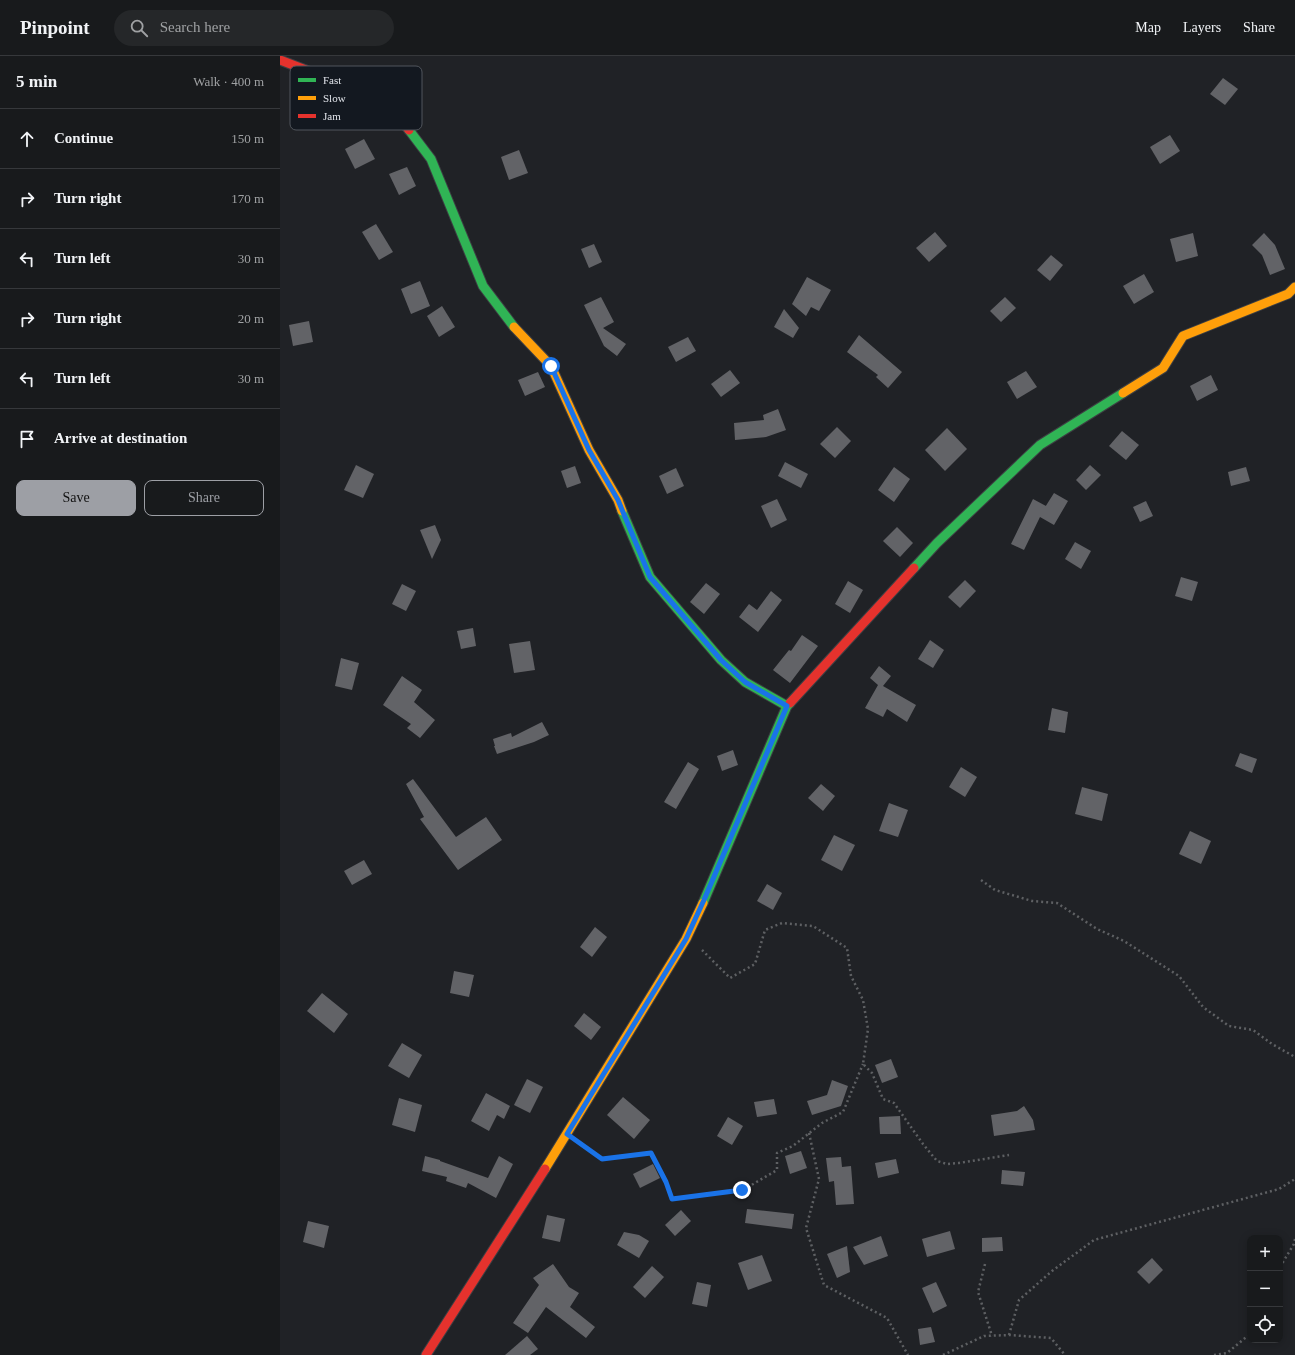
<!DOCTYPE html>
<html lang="en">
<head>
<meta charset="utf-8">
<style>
	body { margin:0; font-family:Georgia,serif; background:#252729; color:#f1f3f6 }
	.controls { position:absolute; right:12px; bottom:12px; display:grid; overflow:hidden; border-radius:8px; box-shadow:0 2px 10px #0003 }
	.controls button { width:36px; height:36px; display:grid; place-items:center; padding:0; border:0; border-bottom:1px solid #36383b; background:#181a1c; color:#f1f3f6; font:20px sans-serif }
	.stop { position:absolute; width:12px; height:12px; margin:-9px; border:3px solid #1a73e8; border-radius:50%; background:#fff }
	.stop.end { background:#1a73e8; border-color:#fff; box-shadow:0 1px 4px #0008 }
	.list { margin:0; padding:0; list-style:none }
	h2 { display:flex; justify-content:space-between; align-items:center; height:52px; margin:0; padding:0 16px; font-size:17px }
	h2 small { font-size:13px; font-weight:400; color:#9fa1a3 }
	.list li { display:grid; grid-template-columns:26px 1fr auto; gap:12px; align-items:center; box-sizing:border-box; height:60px; padding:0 16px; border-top:1px solid #36383b }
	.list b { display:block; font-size:15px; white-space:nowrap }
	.list em { font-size:13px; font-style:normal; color:#9fa1a3 }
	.actions { display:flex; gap:8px; padding:12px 16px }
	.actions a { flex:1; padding:9px 0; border:1px solid #9d9fa5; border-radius:8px; text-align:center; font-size:14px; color:#9d9fa5 }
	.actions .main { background:#9d9fa5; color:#111 }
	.icon { flex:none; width:22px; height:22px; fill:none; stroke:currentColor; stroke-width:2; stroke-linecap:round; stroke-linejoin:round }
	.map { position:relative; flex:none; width:1015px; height:1299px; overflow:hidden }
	header { display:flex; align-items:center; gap:24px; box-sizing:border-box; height:56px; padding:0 20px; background:#181a1c; border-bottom:1px solid #36383b }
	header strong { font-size:19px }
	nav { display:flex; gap:22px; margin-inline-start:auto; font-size:14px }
	.search { width:280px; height:36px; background:#252729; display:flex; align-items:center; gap:10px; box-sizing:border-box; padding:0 14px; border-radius:22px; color:#9fa1a3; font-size:15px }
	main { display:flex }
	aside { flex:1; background:#181a1c }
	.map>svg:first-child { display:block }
	.building { fill:#626367 }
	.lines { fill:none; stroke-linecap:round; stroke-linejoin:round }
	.fast-casing { stroke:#3d3f43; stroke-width:11 }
	.slow-casing { stroke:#3d3f43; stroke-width:11 }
	.jam-casing { stroke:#3d3f43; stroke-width:11 }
	.path { stroke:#5e6063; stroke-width:2.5; stroke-dasharray:2 3; stroke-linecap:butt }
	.fast { stroke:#30b455; stroke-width:9 }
	.slow { stroke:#ff9f0a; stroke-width:9 }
	.jam { stroke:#e5322d; stroke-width:9 }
	.route { stroke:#1a73e8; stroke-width:5 }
	.key { fill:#131820; stroke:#50555c; stroke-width:1 }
	.key-label { font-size:11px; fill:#e0e3e9 }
</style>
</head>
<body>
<header>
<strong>Pinpoint</strong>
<div class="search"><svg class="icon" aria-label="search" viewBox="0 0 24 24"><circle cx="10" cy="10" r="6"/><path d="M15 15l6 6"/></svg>Search here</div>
<nav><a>Map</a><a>Layers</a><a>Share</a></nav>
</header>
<main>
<aside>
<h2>5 min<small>Walk · 400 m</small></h2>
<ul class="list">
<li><svg class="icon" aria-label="ahead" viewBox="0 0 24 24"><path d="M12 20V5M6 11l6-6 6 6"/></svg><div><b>Continue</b></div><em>150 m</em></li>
<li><svg class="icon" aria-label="right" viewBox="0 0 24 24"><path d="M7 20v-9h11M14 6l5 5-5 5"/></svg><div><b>Turn right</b></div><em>170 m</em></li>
<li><svg class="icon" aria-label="left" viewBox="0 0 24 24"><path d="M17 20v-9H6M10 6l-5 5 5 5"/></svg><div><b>Turn left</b></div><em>30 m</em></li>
<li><svg class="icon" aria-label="right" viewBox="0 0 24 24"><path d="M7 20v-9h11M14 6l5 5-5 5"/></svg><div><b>Turn right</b></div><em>20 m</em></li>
<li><svg class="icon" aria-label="left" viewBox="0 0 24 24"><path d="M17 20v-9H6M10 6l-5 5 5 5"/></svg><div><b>Turn left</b></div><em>30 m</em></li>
<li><svg class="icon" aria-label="arrive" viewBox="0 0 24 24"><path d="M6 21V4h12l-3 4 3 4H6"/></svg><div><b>Arrive at destination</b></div></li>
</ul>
<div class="actions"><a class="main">Save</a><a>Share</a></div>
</aside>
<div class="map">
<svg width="1015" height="1299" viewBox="0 0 1015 1299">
	<rect width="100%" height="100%" fill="#202226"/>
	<g class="building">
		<path d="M943,22l15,11 -13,16 -15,-11z"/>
		<path d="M890,79l10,16 -20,13 -10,-17z"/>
		<path d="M84,83l11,20 -20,10 -10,-20z"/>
		<path d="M239,94l9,23 -19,7 -8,-23z"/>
		<path d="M127,111l9,19 -17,9 -10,-21z"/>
		<path d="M96,168l17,28 -14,8 -17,-28z"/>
		<path d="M655,176l12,14 -18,16 -13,-14z"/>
		<path d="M913,177l5,23 -22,6 -6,-23z"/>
		<path d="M984,177l11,12 10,24 -15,6 -8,-20 -10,-10z"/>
		<path d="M314,188l8,18 -13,6 -8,-19z"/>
		<path d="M771,199l12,10 -13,16 -13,-11z"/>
		<path d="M864,218l10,18 -20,12 -11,-18z"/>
		<path d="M527,221l24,13 -12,21 -8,-4 -5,9 -14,-12z"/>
		<path d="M140,225l10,25 -19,8 -10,-25z"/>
		<path d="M321,241l13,25 -11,6 23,16 -9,12 -13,-10 -20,-41z"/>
		<path d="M725,241l11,11 -15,14 -11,-11z"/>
		<path d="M162,250l13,21 -16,10 -12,-21z"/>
		<path d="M504,253l15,19 -6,10 -19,-11z"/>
		<path d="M29,265l4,21 -20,4 -4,-21z"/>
		<path d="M579,279l43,37 -14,16 -12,-11 2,-2 -31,-23z"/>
		<path d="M408,281l8,14 -20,11 -8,-15z"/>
		<path d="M450,314l10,13 -19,14 -10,-13z"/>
		<path d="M746,315l11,16 -20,12 -10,-17z"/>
		<path d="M258,316l7,15 -20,9 -7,-16z"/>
		<path d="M931,319l7,15 -21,11 -7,-15z"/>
		<path d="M498,353l8,21 -20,7 -31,3 -1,-17 30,-3 -1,-5z"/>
		<path d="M557,371l14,14 -16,17 -15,-14z"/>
		<path d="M667,372l20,21 -22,22 -20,-21z"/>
		<path d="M842,375l17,14 -13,15 -17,-14z"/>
		<path d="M505,406l23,12 -7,14 -23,-12z"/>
		<path d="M76,409l18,9 -11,24 -19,-8z"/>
		<path d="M810,409l11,10 -15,15 -10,-10z"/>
		<path d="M295,410l6,17 -14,5 -6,-17z"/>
		<path d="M614,411l16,12 -16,23 -16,-12z"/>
		<path d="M966,411l4,14 -19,5 -3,-14z"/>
		<path d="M396,412l8,18 -17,8 -8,-18z"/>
		<path d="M774,437l14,8 -14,24 -14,-8 -16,33 -13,-6 22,-45 13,7 -4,6z"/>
		<path d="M497,443l10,21 -16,8 -10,-22z"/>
		<path d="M866,445l7,15 -13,6 -7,-15z"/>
		<path d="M155,469l6,15 -9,19 -12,-29z"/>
		<path d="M617,471l16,16 -13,14 -17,-16z"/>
		<path d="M795,486l16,9 -10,18 -16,-10z"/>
		<path d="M901,521l17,5 -6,19 -17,-5z"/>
		<path d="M685,524l11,11 -16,17 -12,-11z"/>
		<path d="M568,525l15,9 -13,23 -15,-9z"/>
		<path d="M426,527l14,11 -16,20 -14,-12z"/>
		<path d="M122,528l14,7 -10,20 -14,-7z"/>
		<path d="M491,535l11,9 -24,32 -19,-15 10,-13 8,6z"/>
		<path d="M193,572l3,18 -15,3 -4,-18z"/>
		<path d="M522,579l16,11 -28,37 -17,-13 16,-20 2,1z"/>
		<path d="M650,584l14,10 -11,18 -15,-9z"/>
		<path d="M250,585l5,29 -21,3 -5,-29z"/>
		<path d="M61,602l18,5 -7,27 -17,-4z"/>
		<path d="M599,610l12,10 -8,10 33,19 -9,17 -20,-13 -4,8 -18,-9 13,-23 -8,-7z"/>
		<path d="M122,620l20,14 -8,12 21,18 -15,18 -13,-10 4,-4 -28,-19z"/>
		<path d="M772,652l16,4 -3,21 -17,-3z"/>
		<path d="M262,666l7,13 -15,7 -37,12 -3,-8h1l-2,-7 18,-6 1,4z"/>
		<path d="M453,694l5,15 -16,6 -5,-15z"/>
		<path d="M960,697l17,6 -5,14 -17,-7z"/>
		<path d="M408,706l11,7 -23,40 -12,-7z"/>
		<path d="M681,711l16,10 -12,20 -16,-10z"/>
		<path d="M133,723l43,58 30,-20 16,23 -44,30 -38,-51 4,-2 -18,-33z"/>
		<path d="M541,728l14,12 -12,15 -15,-13z"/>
		<path d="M802,731l26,7 -6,27 -27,-7z"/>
		<path d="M609,747l19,7 -10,27 -19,-6z"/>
		<path d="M910,775l21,10 -10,23 -22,-10z"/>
		<path d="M554,779l21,10 -13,26 -21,-11z"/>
		<path d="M84,804l8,14 -20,11 -8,-14z"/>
		<path d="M487,828l15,9 -9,17 -16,-9z"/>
		<path d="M315,871l12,10 -15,20 -12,-10z"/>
		<path d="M174,915l20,4 -5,22 -19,-4z"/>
		<path d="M42,937l26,21 -14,19 -27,-22z"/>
		<path d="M304,957l17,14 -10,13 -17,-14z"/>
		<path d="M122,987l20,12 -13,23 -21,-12z"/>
		<path d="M611,1003l7,18 -16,6 -7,-18z"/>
		<path d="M247,1023l16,8 -13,26 -16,-8z"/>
		<path d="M552,1024l16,6 -7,20 -29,9 -5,-14 20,-6z"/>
		<path d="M206,1037l24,13 -6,13 -7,-4 -8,16 -18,-10z"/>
		<path d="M343,1041l27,23 -16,19 -27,-24z"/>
		<path d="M119,1042l23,7 -7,27 -23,-7z"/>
		<path d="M494,1043l3,15 -20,3 -3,-15z"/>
		<path d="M744,1050l9,14 2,10 -41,6 -3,-21 26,-4z"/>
		<path d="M620,1060l1,18h-21l-1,-17z"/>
		<path d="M448,1061l15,9 -11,19 -15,-9z"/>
		<path d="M521,1095l6,17 -17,6 -5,-18z"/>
		<path d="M145,1100l15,4v1l48,17 11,-22 14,8 -17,34 -28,-15 -2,5 -20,-7 1,-4 -25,-6z"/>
		<path d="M561,1101l1,10 9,-1 3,38 -18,1 -2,-24 -5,1 -3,-24z"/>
		<path d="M616,1103l3,14 -21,5 -3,-15z"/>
		<path d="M373,1108l7,14 -20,10 -7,-14z"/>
		<path d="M722,1114l23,2 -2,14 -22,-2z"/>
		<path d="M467,1153l47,5 -2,15 -47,-6z"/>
		<path d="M401,1154l10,11 -16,15 -10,-11z"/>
		<path d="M267,1159l18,4 -5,23 -18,-4z"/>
		<path d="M28,1165l21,5 -5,22 -21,-6z"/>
		<path d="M670,1175l5,18 -28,8 -5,-18z"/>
		<path d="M344,1176l15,3 10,6 -10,17 -22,-13z"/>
		<path d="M601,1180l7,20 -24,9 -11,-18z"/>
		<path d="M722,1181l1,14 -21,1v-14z"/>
		<path d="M567,1190l3,26 -13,6 -10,-24z"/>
		<path d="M482,1199l10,26 -24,9 -10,-27z"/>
		<path d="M872,1202l11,12 -14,14 -12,-12z"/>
		<path d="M273,1208l16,23 10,6 -9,14 25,20 -9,11 -40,-31 -18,26 -15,-10 26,-38 -6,-7z"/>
		<path d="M372,1210l12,11 -19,21 -12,-11z"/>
		<path d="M417,1226l14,3 -4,22 -15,-3z"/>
		<path d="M656,1226l11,24 -14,7 -11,-25z"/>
		<path d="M651,1271l4,15 -15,3 -2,-16z"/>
		<path d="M247,1280l11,13 -8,6h-25z"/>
	</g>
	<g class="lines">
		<defs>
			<g id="fast">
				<path d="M129,74l22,29 52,127 31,41"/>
				<path d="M342,455l28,66 71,83 24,22 42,24"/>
				<path d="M634,512l23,-25 103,-98 83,-52"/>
				<path d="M423,847l84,-197 3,-3"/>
			</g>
			<g id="slow">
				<path d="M234,271l37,39 38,84 29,50 4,11"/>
				<path d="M843,337l40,-25 20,-32 105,-42 7,-7"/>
				<path d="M265,1113l141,-230 17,-36"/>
			</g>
			<g id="jam">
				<path d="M0,4l106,41 23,29"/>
				<path d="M510,647l124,-135"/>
				<path d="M146,1299l119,-186"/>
			</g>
		</defs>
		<use href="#fast" class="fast-casing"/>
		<use href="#slow" class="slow-casing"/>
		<use href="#jam" class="jam-casing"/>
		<g class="path">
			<path d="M701,824l14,10 37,11 25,2 40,26 27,12 55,35 24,31 26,19 24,4 19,14 23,13"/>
			<path d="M422,894l28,28 25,-14 10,-34 17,-7 31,3 34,22 4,28 12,24 5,29 -5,35 9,9 11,26 11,4 29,41 14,17 10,3 12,-1 50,-8"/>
			<path d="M529,1077l10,46 -13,49 18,57 63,33 21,37"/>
			<path d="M303,1090l19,13 49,-6 15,29 6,17 71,-9 34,-20v-17l16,-7 29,-23 21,-11 20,-48"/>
			<path d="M705,1208l-7,28 14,44"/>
			<path d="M1000,1211l14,-23 1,-5"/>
			<path d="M729,1279l10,-35 33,-29 42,-31 185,-51 16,-10"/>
			<path d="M663,1299l41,-19 25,-1 42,3 14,17"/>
			<path d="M934,1299l13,-2 23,-19"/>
		</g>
		<use href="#fast" class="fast"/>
		<use href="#slow" class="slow"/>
		<use href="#jam" class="jam"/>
	</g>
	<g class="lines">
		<path class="route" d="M271,310l38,84 29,50 32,77 71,83 24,22 42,24 -83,194 -18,39 -119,195 35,25 49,-6 15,29 6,17 70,-9"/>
	</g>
	<rect x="10" y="10" width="132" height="64" rx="6" class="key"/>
	<rect x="18" y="22" width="18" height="4" fill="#30b455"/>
	<rect x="18" y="40" width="18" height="4" fill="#ff9f0a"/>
	<rect x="18" y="58" width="18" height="4" fill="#e5322d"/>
	<g class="key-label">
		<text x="43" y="28">Fast</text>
		<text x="43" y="46">Slow</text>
		<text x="43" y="64">Jam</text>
	</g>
</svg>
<div class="controls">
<button>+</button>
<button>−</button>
<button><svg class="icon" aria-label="locate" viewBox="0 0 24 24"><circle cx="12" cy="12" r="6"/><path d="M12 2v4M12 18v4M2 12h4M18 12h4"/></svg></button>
</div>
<div class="stop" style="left:271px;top:310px"></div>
<div class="stop end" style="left:462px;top:1134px"></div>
</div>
</main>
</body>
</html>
